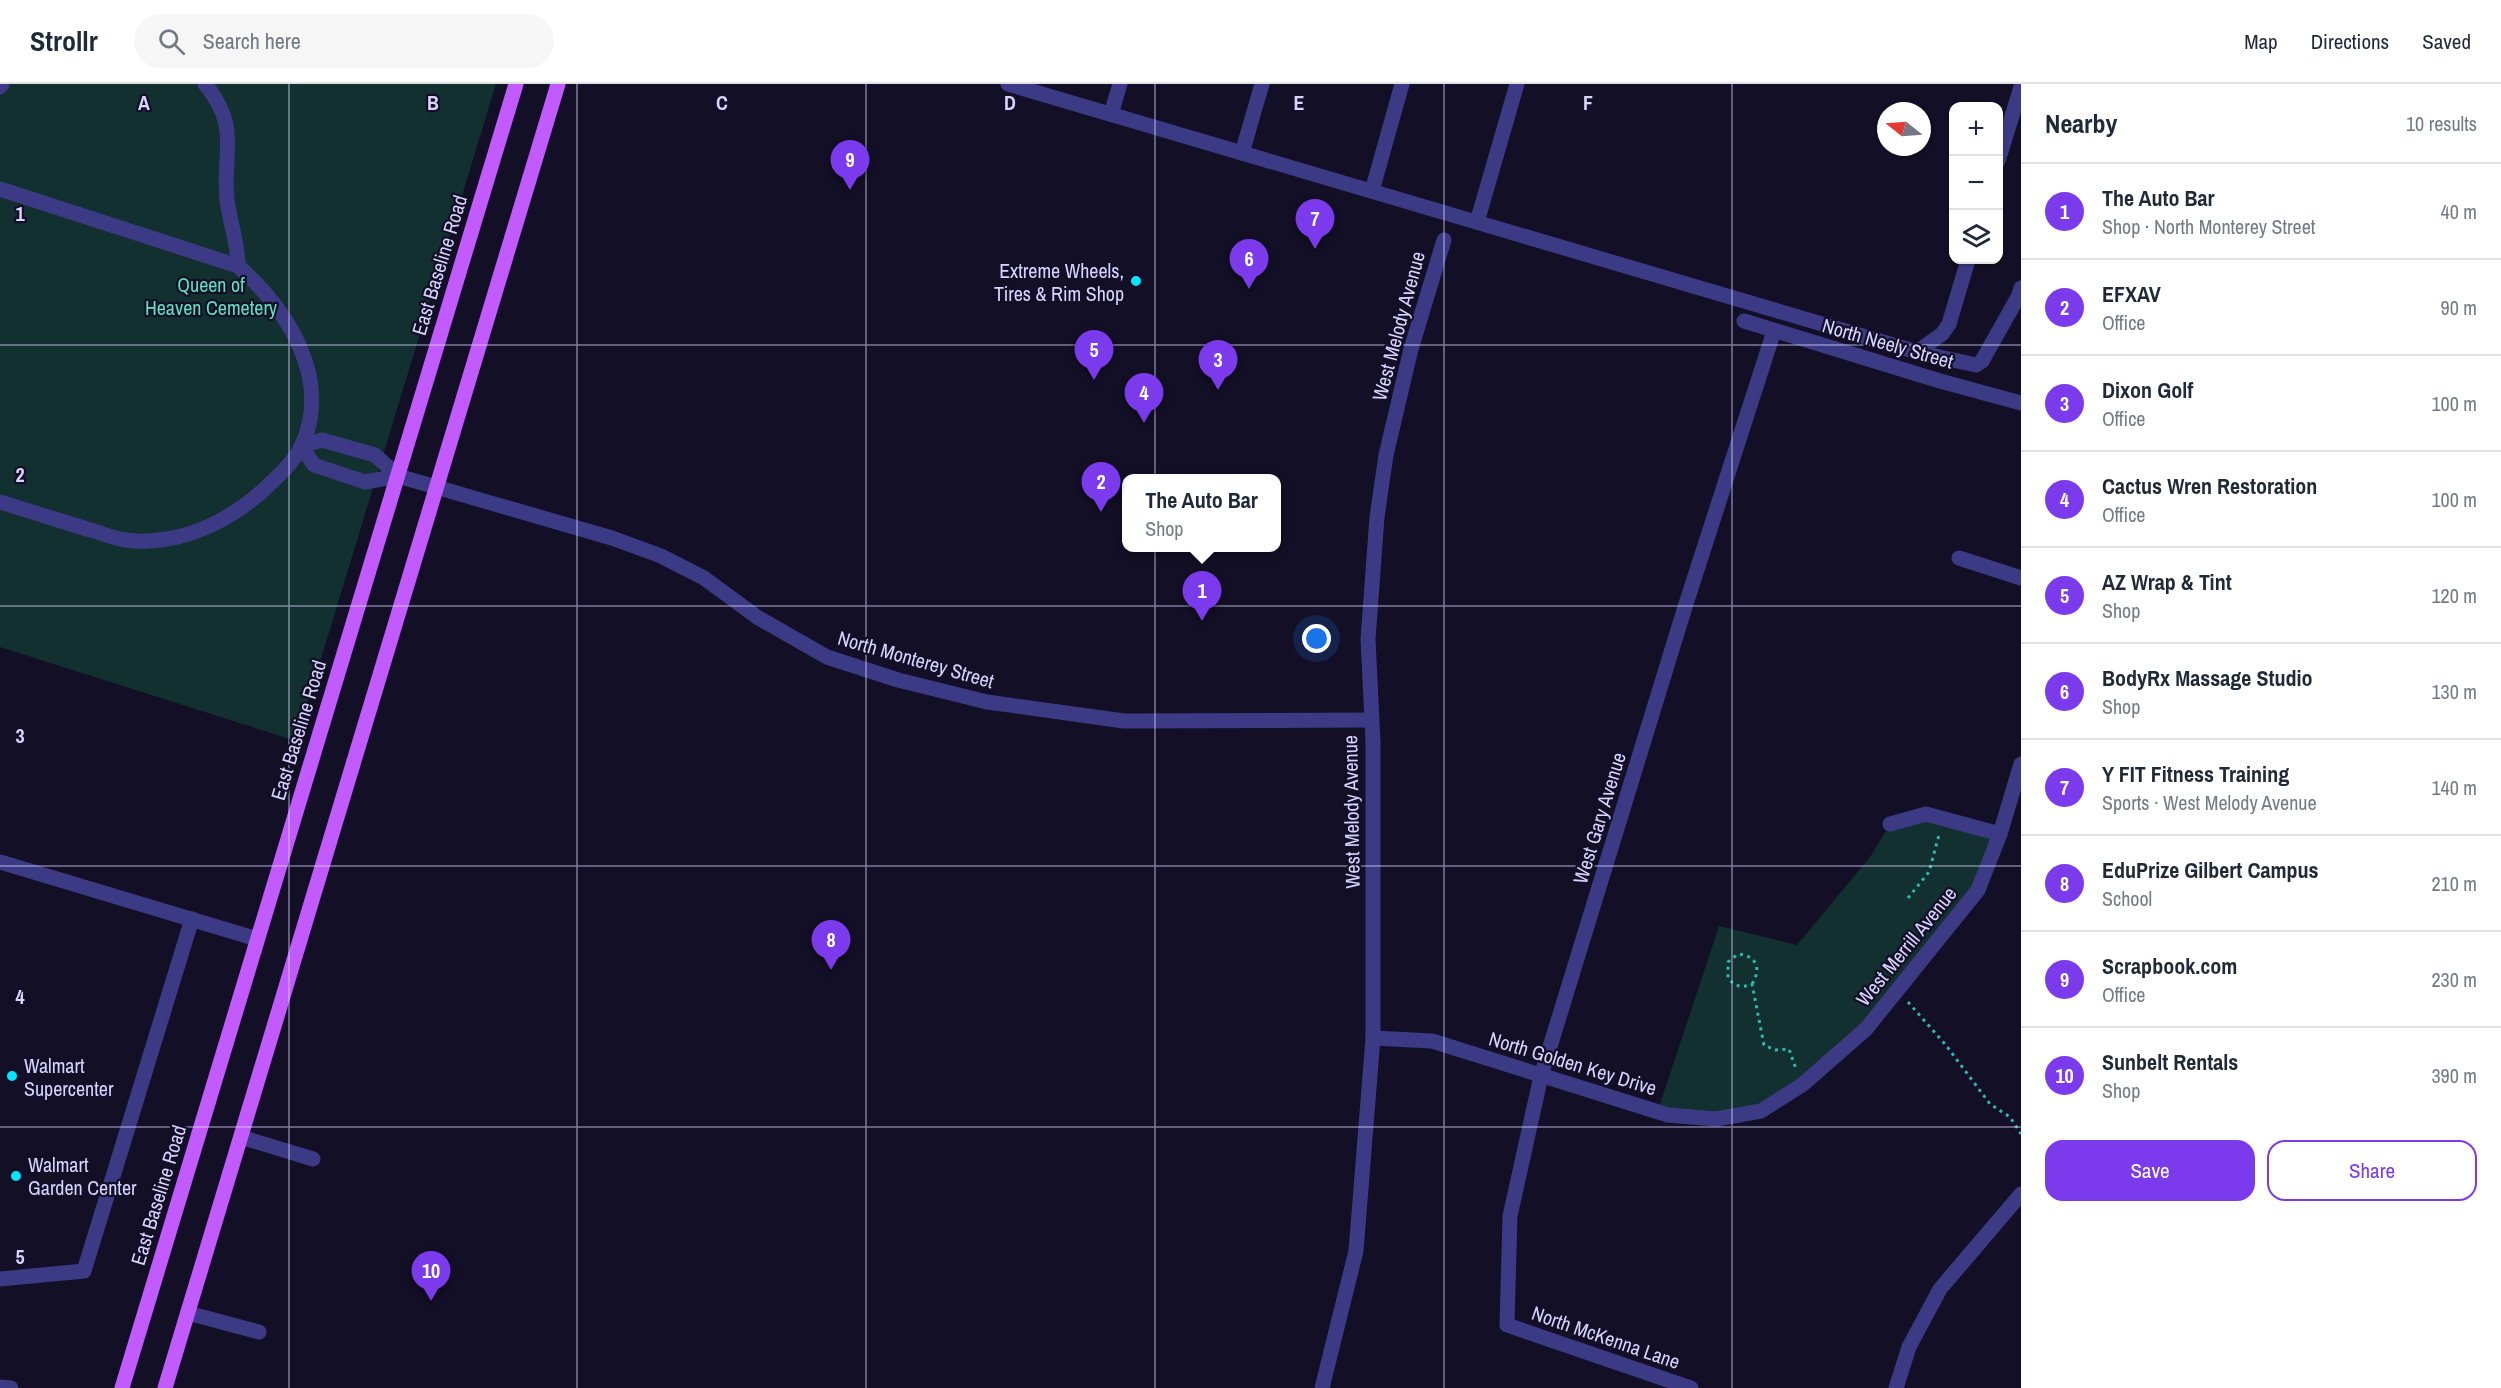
<!DOCTYPE html>
<html lang="en">
<head>
<meta charset="utf-8">
<style>
	body { margin:0; font-family:"Archivo Narrow",sans-serif; background:#f6f6f7; color:#1f2937 }
	.controls { position:absolute; right:18px; top:18px; display:grid; overflow:hidden; border-radius:12px; box-shadow:0 2px 4px #0004 }
	.controls button { width:54px; height:54px; display:grid; place-items:center; padding:0; border:0; border-bottom:2px solid #e0e1e3; background:#fff; color:#1f2937; font:30px sans-serif }
	.compass { position:absolute; left:1877px; top:18px; width:54px; height:54px; border-radius:50%; background:#fff; box-shadow:0 2px 4px #0004; rotate:287deg }
	.you { position:absolute; left:1317px; top:555px; width:21px; height:21px; margin:-15px; border:4px solid #fff; border-radius:50%; background:#1a73e8; box-shadow:0 0 0 9px #1a73e833 }
	.badge { display:grid; place-items:center; width:39px; height:39px; border-radius:50%; background:#7c3aed; color:#fff; font-size:20px; font-weight:700 }
	.pin { position:absolute; translate:-50% -50px; filter:drop-shadow(0 2px 3px #0008) }
	.pin::after { content:''; position:absolute; top:32px; width:21px; height:18px; background:inherit; clip-path:polygon(0 0,100% 0,50% 100%) }
	.popup { position:absolute; left:1122px; top:390px; width:159px; height:78px; box-sizing:border-box; display:grid; place-content:center; border-radius:12px; background:#fff; filter:drop-shadow(0 2px 4px #0005); font-size:20px; white-space:nowrap; color:#747a83 }
	.popup b { font-size:22px; color:#1f2937 }
	.popup::after { content:''; position:absolute; left:50%; top:100%; margin-left:-12px; border:12px solid transparent; border-top-color:#fff }
	.list { margin:0; padding:0; list-style:none }
	h2 { display:flex; justify-content:space-between; align-items:center; height:78px; margin:0; padding:0 24px; font-size:26px }
	h2 small { font-size:20px; font-weight:400; color:#747a83 }
	.list li { display:grid; grid-template-columns:39px 1fr auto; gap:18px; align-items:center; box-sizing:border-box; height:96px; padding:0 24px; border-top:2px solid #e0e1e3 }
	.list b { display:block; font-size:22px; white-space:nowrap }
	.list p { margin:0; font-size:20px; white-space:nowrap; color:#747a83 }
	.list em { font-size:20px; font-style:normal; color:#747a83 }
	.actions { display:flex; gap:12px; padding:18px 24px }
	.actions a { flex:1; padding:14px 0; border:2px solid #7c3aed; border-radius:18px; text-align:center; font-size:21px; color:#7c3aed }
	.actions .main { background:#7c3aed; color:#fff }
	.icon { flex:none; width:33px; height:33px; fill:none; stroke:currentColor; stroke-width:2; stroke-linecap:round; stroke-linejoin:round }
	.map { position:relative; flex:none; width:2021px; height:1304px; overflow:hidden }
	header { display:flex; align-items:center; gap:36px; box-sizing:border-box; height:84px; padding:0 30px; background:#fff; border-bottom:2px solid #e0e1e3 }
	header strong { font-size:28px }
	nav { display:flex; gap:33px; margin-inline-start:auto; font-size:21px }
	.search { width:420px; height:54px; background:#f6f6f7; display:flex; align-items:center; gap:15px; box-sizing:border-box; padding:0 21px; border-radius:33px; color:#747a83; font-size:22px }
	main { display:flex }
	aside { flex:1; background:#fff }
	.map>svg:first-child { display:block }
	.green { fill:#12302f }
	.lines { fill:none; stroke-linecap:round; stroke-linejoin:round }
	.path { stroke:#2fb8b0; stroke-width:3; stroke-dasharray:3 4.5; stroke-linecap:butt }
	.minor { stroke:#3d3a85; stroke-width:15 }
	.major { stroke:#c25bff; stroke-width:15 }
	.grid { fill:none; stroke:#d9d4ff; stroke-width:1.5; stroke-opacity:0.55 }
	.poi-dot { fill:#00e5ff; stroke:#130f26; stroke-width:2 }
	.labels { text-anchor:middle; dominant-baseline:central; stroke-width:4.5; stroke-linejoin:round; paint-order:stroke }
	.street-label { font-size:20px; fill:#d9d4ff; stroke:#130f26 }
	.poi-label { font-size:20px; fill:#d9d4ff; stroke:#130f26; text-anchor:start }
	.park-label { font-size:20px; fill:#5fe0c0; stroke:#130f26 }
	.grid-label { font-size:20px; text-anchor:middle; font-weight:bold; fill:#d9d4ff; stroke:#130f26; stroke-width:4.5; stroke-linejoin:round; paint-order:stroke }
</style>
</head>
<body>
<header>
<strong>Strollr</strong>
<div class="search"><svg class="icon" aria-label="search" viewBox="0 0 24 24"><circle cx="10" cy="10" r="6"/><path d="M15 15l6 6"/></svg>Search here</div>
<nav><a>Map</a><a>Directions</a><a>Saved</a></nav>
</header>
<main>
<div class="map">
<svg width="2021" height="1304" viewBox="0 0 2021 1304">
	<rect width="100%" height="100%" fill="#130f26"/>
	<g class="green">
		<path d="M0,0h496l-200,657 -296,-94z"/>
		<path d="M1926,730l74,20 -22,56 -112,139 -105,82 -104,2 62,-187 78,19 73,-88 20,-33z"/>
	</g>
	<g class="lines">
		<g class="path">
			<path d="M1908,814l21,-26 10,-37"/>
			<path d="M1752,900c10,-15 4,-29 -14,-30l-10,8v16c7,9 14,10 24,6l12,61 11,5 14,-1 7,20"/>
			<path d="M1908,918l37,42 45,60 20,13 11,17"/>
		</g>
		<g class="minor">
			<path d="M205,0c36,44 17,68 22,116 3,23 11,43 11,66"/>
			<path d="M1008,0l909,268 59,13 6,-4 36,-64 3,-9"/>
			<path d="M0,3l2,-3"/>
			<path d="M1111,30l9,-30"/>
			<path d="M1242,69l20,-69"/>
			<path d="M1998,77l23,-74"/>
			<path d="M0,105l238,77c49,43 94,112 64,179 -9,19 -27,34 -42,48 -25,22 -59,41 -93,46 -12,2 -28,3 -41,1 -12,-1 -26,-8 -39,-11 -29,-9 -58,-18 -87,-27"/>
			<path d="M1372,107l30,-107"/>
			<path d="M1477,138l40,-138"/>
			<path d="M1744,237l196,60 81,22"/>
			<path d="M1917,268l25,-18 7,-10 19,-64"/>
			<path d="M398,392l-33,6 -51,-17 -13,-19 21,-6 53,15 23,21 214,62 49,18 43,22 53,39 70,40 71,23 89,22 137,19 246,-1"/>
			<path d="M1959,474l62,20"/>
			<path d="M1890,740l36,-10 74,20"/>
			<path d="M0,778l257,77"/>
			<path d="M1373,954l59,3 236,74 48,4 45,-8 41,-26 64,-56 112,-139 22,-56 21,-70"/>
			<path d="M241,1053l72,22"/>
			<path d="M0,1195l84,-8 108,-352"/>
			<path d="M188,1229l71,19"/>
			<path d="M0,1303l11,1"/>
			<path d="M1322,1304l34,-137 17,-213v-296l-5,-103 9,-122 9,-62 25,-106 33,-109"/>
			<path d="M1691,1304l-184,-63 3,-109 31,-140 144,-469 89,-276"/>
			<path d="M1896,1304l13,-41 31,-58 81,-95"/>
		</g>
		<g class="major">
			<path d="M122,1304l394,-1304"/>
			<path d="M165,1304l393,-1304"/>
		</g>
	</g>
	<path class="grid" d="M289,0v1304M577,0v1304M866,0v1304M1155,0v1304M1444,0v1304M1732,0v1304M0,261h2021M0,522h2021M0,782h2021M0,1043h2021"/>
	<g class="poi-dot">
		<circle cx="1136" cy="197" r="6"/>
		<circle cx="12" cy="992" r="6"/>
		<circle cx="16" cy="1092" r="6"/>
	</g>
	<g class="labels">
		<g class="street-label">
			<text transform="translate(439 181) rotate(-73)">East Baseline Road</text>
			<text transform="translate(1398 242) rotate(-75)">West Melody Avenue</text>
			<text transform="translate(1888 259) rotate(16)">North Neely Street</text>
			<text transform="translate(916 575) rotate(16)">North Monterey Street</text>
			<text transform="translate(298 646) rotate(-73)">East Baseline Road</text>
			<text transform="translate(1351 728) rotate(-91)">West Melody Avenue</text>
			<text transform="translate(1599 734) rotate(-73)">West Gary Avenue</text>
			<text transform="translate(1906 862) rotate(-51)">West Merrill Avenue</text>
			<text transform="translate(1573 979) rotate(17)">North Golden Key Drive</text>
			<text transform="translate(158 1111) rotate(-73)">East Baseline Road</text>
			<text transform="translate(1606 1253) rotate(19)">North McKenna Lane</text>
		</g>
		<g class="poi-label">
			<text x="1124" y="186" text-anchor="end">Extreme Wheels,<tspan x="1124" dy="23">Tires &amp; Rim Shop</tspan></text>
			<text x="24" y="981">Walmart<tspan x="24" dy="23">Supercenter</tspan></text>
			<text x="28" y="1080">Walmart<tspan x="28" dy="23">Garden Center</tspan></text>
		</g>
		<g class="park-label">
			<text x="211" y="200">Queen of<tspan x="211" dy="23">Heaven Cemetery</tspan></text>
		</g>
	</g>
	<g class="grid-label">
		<text x="144" y="26">A</text>
		<text x="433" y="26">B</text>
		<text x="722" y="26">C</text>
		<text x="1010" y="26">D</text>
		<text x="1299" y="26">E</text>
		<text x="1588" y="26">F</text>
		<text x="20" y="137">1</text>
		<text x="20" y="398">2</text>
		<text x="20" y="659">3</text>
		<text x="20" y="920">4</text>
		<text x="20" y="1180">5</text>
	</g>
</svg>
<div class="controls">
<button>+</button>
<button>−</button>
<button><svg class="icon" aria-label="layers" viewBox="0 0 24 24"><path d="M12 4l9 5-9 5-9-5zM3 14l9 5 9-5"/></svg></button>
</div>
<svg class="compass" viewBox="-18 -18 36 36"><path d="M0-13l5 13h-10z" fill="#e53935"/><path d="M0 13l5-13h-10z" fill="#747a83"/></svg>
<div class="you"></div>
<div class="pin badge" style="left:1202px;top:537px">1</div>
<div class="popup"><b>The Auto Bar</b>Shop</div>
<div class="pin badge" style="left:1101px;top:428px">2</div>
<div class="pin badge" style="left:1218px;top:306px">3</div>
<div class="pin badge" style="left:1144px;top:339px">4</div>
<div class="pin badge" style="left:1094px;top:296px">5</div>
<div class="pin badge" style="left:1249px;top:205px">6</div>
<div class="pin badge" style="left:1315px;top:165px">7</div>
<div class="pin badge" style="left:831px;top:886px">8</div>
<div class="pin badge" style="left:850px;top:106px">9</div>
<div class="pin badge" style="left:431px;top:1217px">10</div>
</div>
<aside>
<h2>Nearby<small>10 results</small></h2>
<ul class="list">
<li><span class="badge">1</span><div><b>The Auto Bar</b><p>Shop · North Monterey Street</p></div><em>40 m</em></li>
<li><span class="badge">2</span><div><b>EFXAV</b><p>Office</p></div><em>90 m</em></li>
<li><span class="badge">3</span><div><b>Dixon Golf</b><p>Office</p></div><em>100 m</em></li>
<li><span class="badge">4</span><div><b>Cactus Wren Restoration</b><p>Office</p></div><em>100 m</em></li>
<li><span class="badge">5</span><div><b>AZ Wrap &amp; Tint</b><p>Shop</p></div><em>120 m</em></li>
<li><span class="badge">6</span><div><b>BodyRx Massage Studio</b><p>Shop</p></div><em>130 m</em></li>
<li><span class="badge">7</span><div><b>Y FIT Fitness Training</b><p>Sports · West Melody Avenue</p></div><em>140 m</em></li>
<li><span class="badge">8</span><div><b>EduPrize Gilbert Campus</b><p>School</p></div><em>210 m</em></li>
<li><span class="badge">9</span><div><b>Scrapbook.com</b><p>Office</p></div><em>230 m</em></li>
<li><span class="badge">10</span><div><b>Sunbelt Rentals</b><p>Shop</p></div><em>390 m</em></li>
</ul>
<div class="actions"><a class="main">Save</a><a>Share</a></div>
</aside>
</main>
</body>
</html>
